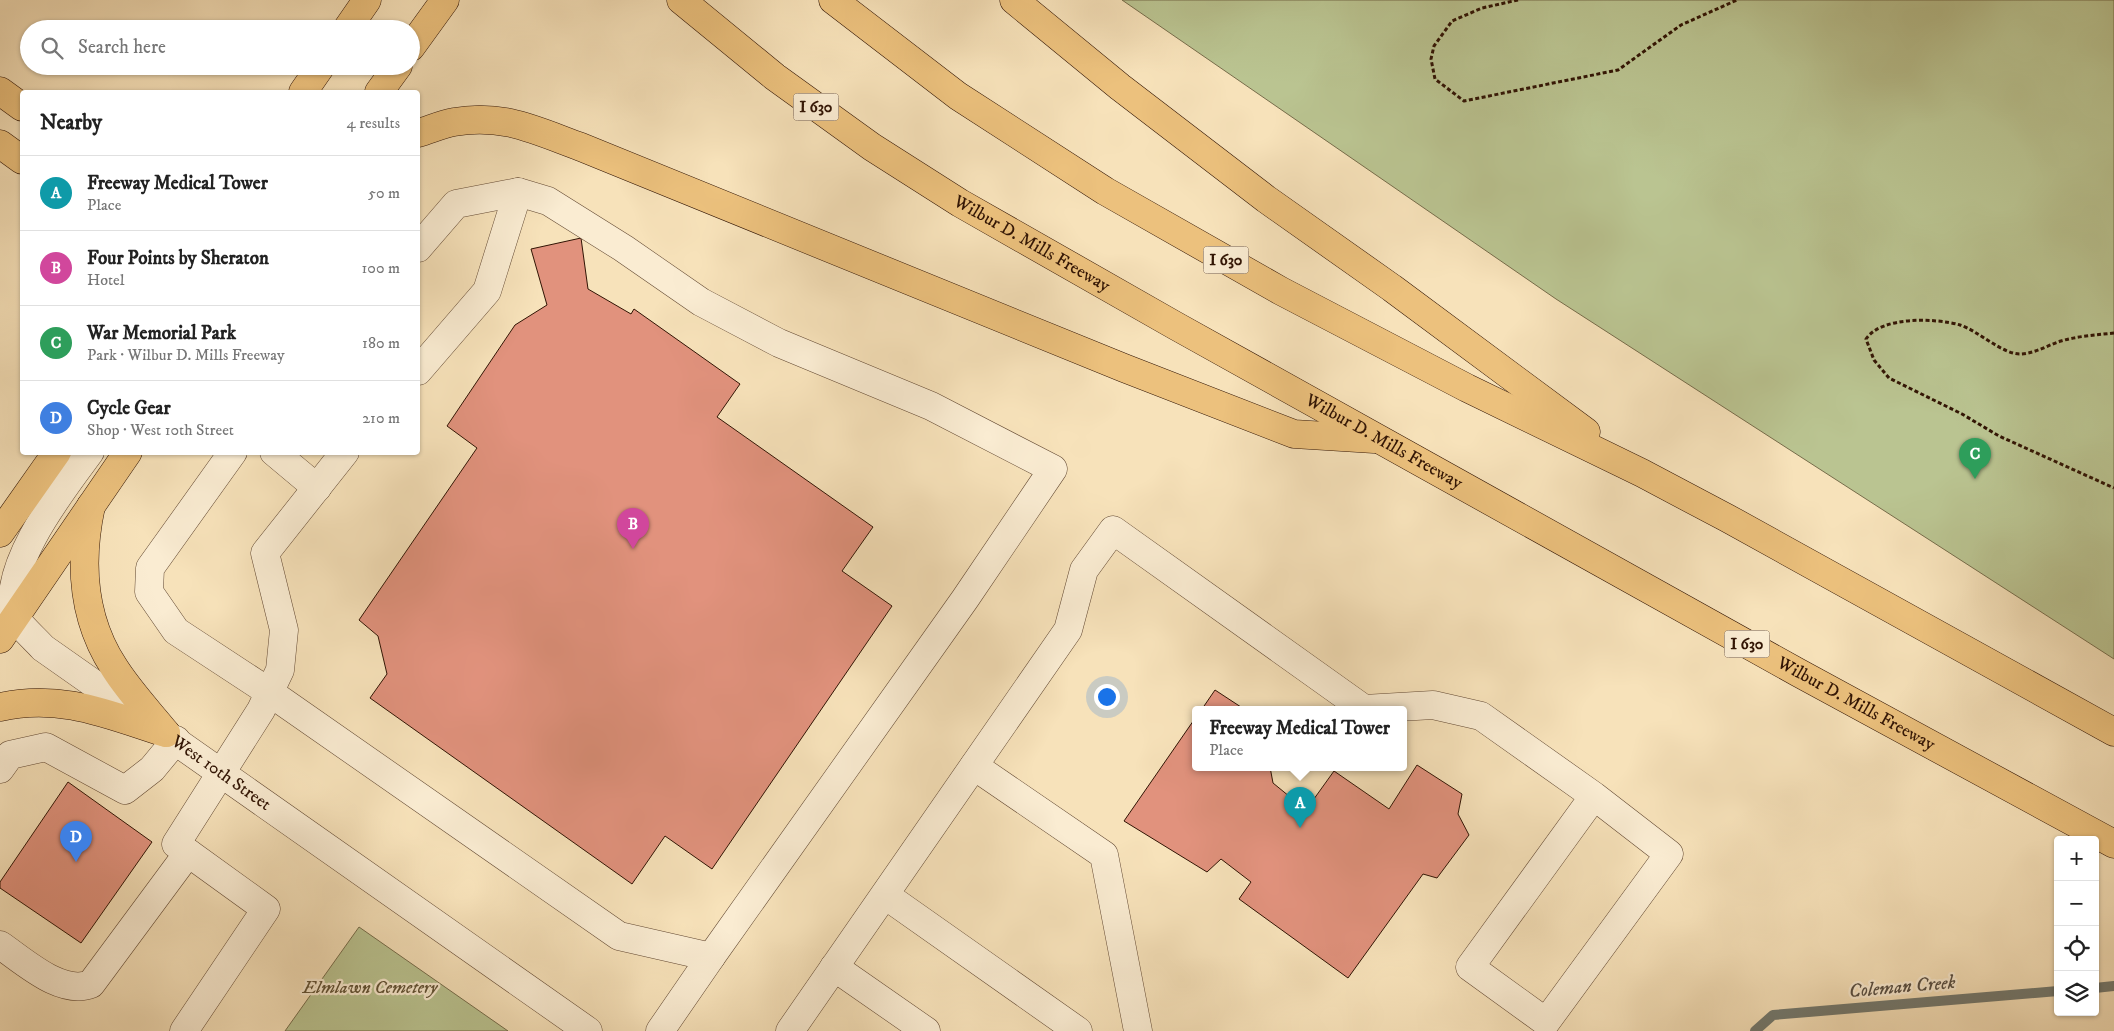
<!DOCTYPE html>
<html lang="en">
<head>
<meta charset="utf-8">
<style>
	body { margin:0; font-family:"IM FELL DW Pica",serif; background:#f6f6f6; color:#222 }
	.controls { position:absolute; right:15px; bottom:15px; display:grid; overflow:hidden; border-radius:5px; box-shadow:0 1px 4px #0004 }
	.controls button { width:45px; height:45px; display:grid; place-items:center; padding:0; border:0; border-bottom:1px solid #e0e0e0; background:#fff; color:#222; font:25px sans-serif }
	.you { position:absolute; left:1106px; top:696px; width:18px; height:18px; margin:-12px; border:4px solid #fff; border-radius:50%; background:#1a73e8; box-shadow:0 0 0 8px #1a73e833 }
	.badge { display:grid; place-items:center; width:32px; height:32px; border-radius:50%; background:#2563eb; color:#fff; font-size:16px; font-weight:700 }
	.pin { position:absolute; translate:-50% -41px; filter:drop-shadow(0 1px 2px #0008) }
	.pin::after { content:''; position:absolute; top:26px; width:18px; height:15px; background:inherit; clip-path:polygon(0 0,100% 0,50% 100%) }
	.popup { position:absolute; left:1192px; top:706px; width:215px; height:65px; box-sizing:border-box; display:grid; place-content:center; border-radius:5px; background:#fff; filter:drop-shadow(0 1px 4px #0005); font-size:16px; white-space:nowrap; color:#767676 }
	.popup b { font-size:19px; color:#222 }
	.popup::after { content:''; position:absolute; left:50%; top:100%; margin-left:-10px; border:10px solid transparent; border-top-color:#fff }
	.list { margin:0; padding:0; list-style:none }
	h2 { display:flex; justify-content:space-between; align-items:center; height:65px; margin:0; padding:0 20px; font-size:21px }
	h2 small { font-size:16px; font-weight:400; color:#767676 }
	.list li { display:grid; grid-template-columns:32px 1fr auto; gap:15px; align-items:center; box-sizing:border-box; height:75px; padding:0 20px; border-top:1px solid #e0e0e0 }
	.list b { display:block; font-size:19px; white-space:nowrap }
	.list p { margin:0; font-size:16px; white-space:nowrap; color:#767676 }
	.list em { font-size:16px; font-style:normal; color:#767676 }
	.icon { flex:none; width:28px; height:28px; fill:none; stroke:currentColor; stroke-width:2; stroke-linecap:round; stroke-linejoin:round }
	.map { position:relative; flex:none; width:2114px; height:1031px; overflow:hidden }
	.search { position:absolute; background:#fff; box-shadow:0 1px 4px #0004; left:20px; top:20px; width:400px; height:55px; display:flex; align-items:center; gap:12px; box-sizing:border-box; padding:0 18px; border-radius:28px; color:#767676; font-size:19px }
	.panel { position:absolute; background:#fff; box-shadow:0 1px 4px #0004; left:20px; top:90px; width:400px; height:365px; border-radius:5px }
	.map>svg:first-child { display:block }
	.green { fill:#bac491; stroke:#766c4a }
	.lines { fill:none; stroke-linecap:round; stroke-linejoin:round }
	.stream { stroke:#73796f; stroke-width:10 }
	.building { fill:#e1927d; stroke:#311404 }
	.minor-casing { stroke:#624832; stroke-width:29 }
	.major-casing { stroke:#311404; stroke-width:29 }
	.highway-casing { stroke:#311404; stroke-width:29 }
	.path { stroke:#311404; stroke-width:3; stroke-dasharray:4 2.5; stroke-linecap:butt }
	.minor { stroke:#faecd2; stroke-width:28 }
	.major { stroke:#ecc17d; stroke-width:28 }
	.highway { stroke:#ecc17d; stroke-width:28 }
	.labels { text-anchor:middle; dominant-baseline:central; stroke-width:4.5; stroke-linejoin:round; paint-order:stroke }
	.shield { fill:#faecd2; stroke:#6d5542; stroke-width:1 }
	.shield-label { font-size:16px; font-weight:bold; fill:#311404 }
	.street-label { font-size:18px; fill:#311404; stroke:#faecd2 }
	.park-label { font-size:18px; font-style:italic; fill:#615235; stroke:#faecd2 }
	.water-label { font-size:19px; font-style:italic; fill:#584f43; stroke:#faecd2 }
</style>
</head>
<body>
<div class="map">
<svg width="2114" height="1031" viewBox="0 0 2114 1031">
	<rect width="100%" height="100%" fill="#f7e2ba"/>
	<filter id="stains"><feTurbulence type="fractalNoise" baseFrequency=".004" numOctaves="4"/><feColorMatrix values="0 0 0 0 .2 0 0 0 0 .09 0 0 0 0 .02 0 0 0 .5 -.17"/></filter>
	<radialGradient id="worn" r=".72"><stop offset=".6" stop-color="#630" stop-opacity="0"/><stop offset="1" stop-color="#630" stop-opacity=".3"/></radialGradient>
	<g class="green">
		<path d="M1122,0h992v659l-558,-360z"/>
		<path d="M359,927l149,104h-223z"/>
	</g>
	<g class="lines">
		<g class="stream">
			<path d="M2095,988l19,-2"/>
			<path d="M1755,1031l18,-16 285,-24"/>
		</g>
	</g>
	<g class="building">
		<path d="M581,238l7,51 43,25 3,-5 106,75 -23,33 156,110 -31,44 50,35 -180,263 -47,-33 -33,48 -262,-186 17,-24 -9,-38 -19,-16 118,-172 -30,-22 68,-101 32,-20 -16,-56z"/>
		<path d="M1215,690l29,19h-42z"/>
		<path d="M1196,717v50h74l3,16 33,27 28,-39 55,38 28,-44 45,29 -4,20 11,21 -32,43 -14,-4 -75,104 -109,-79 12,-17 -30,-23 -14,13 -83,-51z"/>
		<path d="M68,782l84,60 -71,101 -81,-55v-6z"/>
	</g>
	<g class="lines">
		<defs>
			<g id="minor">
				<path d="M418,248l38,-44 62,-12"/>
				<path d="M418,371l69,-80 31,-99 30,9 75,47 78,54 78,41 152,63 122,63 -88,130 -254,358"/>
				<path id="s1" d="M90,452c-28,38 -90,116 -75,165 5,9 21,23 28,31l545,383"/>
				<path d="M233,452l-83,116 -1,24 27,39 93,61 350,244 92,21 -51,74"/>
				<path d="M274,452l43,36"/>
				<path d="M974,766l130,89 34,176"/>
				<path d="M0,769l10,-14 36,-8 79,43 27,-21 24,-29"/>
				<path d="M885,895l193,136"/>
				<path d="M0,945c24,16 61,51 91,39l97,-131"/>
				<path d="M834,967l92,64"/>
				<path d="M184,1031l82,-122 -90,-65 85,-134 19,-40 4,-40 -19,-77 80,-101"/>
				<path d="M790,1031l278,-401 16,-60 29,-40 251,179 69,-4 48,11 113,80 75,58 -123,168 -76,-55 124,-171"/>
			</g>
			<g id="major">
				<path d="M347,29l20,-29"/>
				<path d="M411,47l34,-47"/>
				<path d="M303,92l18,-26"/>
				<path d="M379,92l19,-26"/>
				<path d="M91,506c-12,56 -9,112 23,161 15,24 35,45 52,66"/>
				<path d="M0,533l57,-81"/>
				<path d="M0,639l128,-187"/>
				<path d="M0,707c61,-14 109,8 166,26"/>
			</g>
			<g id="highway">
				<path id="s2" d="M681,0l94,77 97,70 88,56 216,123 623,347 315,171"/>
				<path d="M833,0l125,96 147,95 176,100 186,97 175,85 85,45 387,214"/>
				<path d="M1014,0l106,87 146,112 126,89 194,144"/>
				<path d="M0,91l22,16"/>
				<path d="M418,133c11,-3 24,-9 36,-11 49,-9 83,9 127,25l543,221 170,66 80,5"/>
				<path d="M0,144l22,16"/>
			</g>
		</defs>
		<use href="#minor" class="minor-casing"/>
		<use href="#major" class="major-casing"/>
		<use href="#highway" class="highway-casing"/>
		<g class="path">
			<path d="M1518,0l-36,8 -30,13 -18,25 -3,13 4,20 29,22 154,-31 63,-45 56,-25"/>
			<path d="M2114,333c-18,2 -36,3 -53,8 -13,4 -25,12 -40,13 -18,1 -44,-24 -61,-29 -24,-7 -79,-9 -94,14l8,21 15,18 73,36 37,22 115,52"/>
		</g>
		<use href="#minor" class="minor"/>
		<use href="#major" class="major"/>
		<use href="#highway" class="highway"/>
	</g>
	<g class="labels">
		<g class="shield">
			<rect x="793.5" y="93.5" width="45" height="27" rx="4"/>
			<rect x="1203.5" y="246.5" width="45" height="27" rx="4"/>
			<rect x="1724.5" y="630.5" width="45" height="27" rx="4"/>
		</g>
		<g class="shield-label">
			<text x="816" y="107">I 630</text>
			<text x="1226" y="260">I 630</text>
			<text x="1747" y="644">I 630</text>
		</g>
		<g class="street-label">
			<text stroke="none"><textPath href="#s2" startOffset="428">Wilbur D. Mills Freeway</textPath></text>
			<text stroke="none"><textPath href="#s2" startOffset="832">Wilbur D. Mills Freeway</textPath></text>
			<text stroke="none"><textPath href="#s2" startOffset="1372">Wilbur D. Mills Freeway</textPath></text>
			<text stroke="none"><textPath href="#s1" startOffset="446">West 10th Street</textPath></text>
		</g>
		<g class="park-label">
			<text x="370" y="988">Elmlawn Cemetery</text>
		</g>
		<g class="water-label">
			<text transform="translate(1902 987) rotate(-5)">Coleman Creek</text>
		</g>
	</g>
	<rect width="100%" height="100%" filter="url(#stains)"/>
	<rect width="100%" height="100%" fill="url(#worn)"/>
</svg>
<div class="controls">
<button>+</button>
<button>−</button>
<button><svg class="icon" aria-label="locate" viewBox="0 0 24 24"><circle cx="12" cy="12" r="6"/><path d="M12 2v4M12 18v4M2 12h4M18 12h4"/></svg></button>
<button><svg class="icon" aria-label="layers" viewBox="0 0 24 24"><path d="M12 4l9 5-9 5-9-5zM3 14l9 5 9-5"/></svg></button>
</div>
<div class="you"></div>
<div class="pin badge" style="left:1300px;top:828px;background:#0f9aa8">A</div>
<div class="popup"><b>Freeway Medical Tower</b>Place</div>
<div class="pin badge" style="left:633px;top:549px;background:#d1479c">B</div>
<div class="pin badge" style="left:1975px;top:479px;background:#2e9e5b">C</div>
<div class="pin badge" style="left:76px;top:862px;background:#3f7fe0">D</div>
<div class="search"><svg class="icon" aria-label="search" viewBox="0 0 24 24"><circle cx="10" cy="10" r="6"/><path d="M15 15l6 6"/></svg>Search here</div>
<section class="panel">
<h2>Nearby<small>4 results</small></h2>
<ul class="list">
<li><span class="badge" style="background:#0f9aa8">A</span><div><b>Freeway Medical Tower</b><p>Place</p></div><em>50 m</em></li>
<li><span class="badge" style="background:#d1479c">B</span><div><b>Four Points by Sheraton</b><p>Hotel</p></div><em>100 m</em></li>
<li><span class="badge" style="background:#2e9e5b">C</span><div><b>War Memorial Park</b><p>Park · Wilbur D. Mills Freeway</p></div><em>180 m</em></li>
<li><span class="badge" style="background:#3f7fe0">D</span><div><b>Cycle Gear</b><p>Shop · West 10th Street</p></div><em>210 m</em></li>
</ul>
</section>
</div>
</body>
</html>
